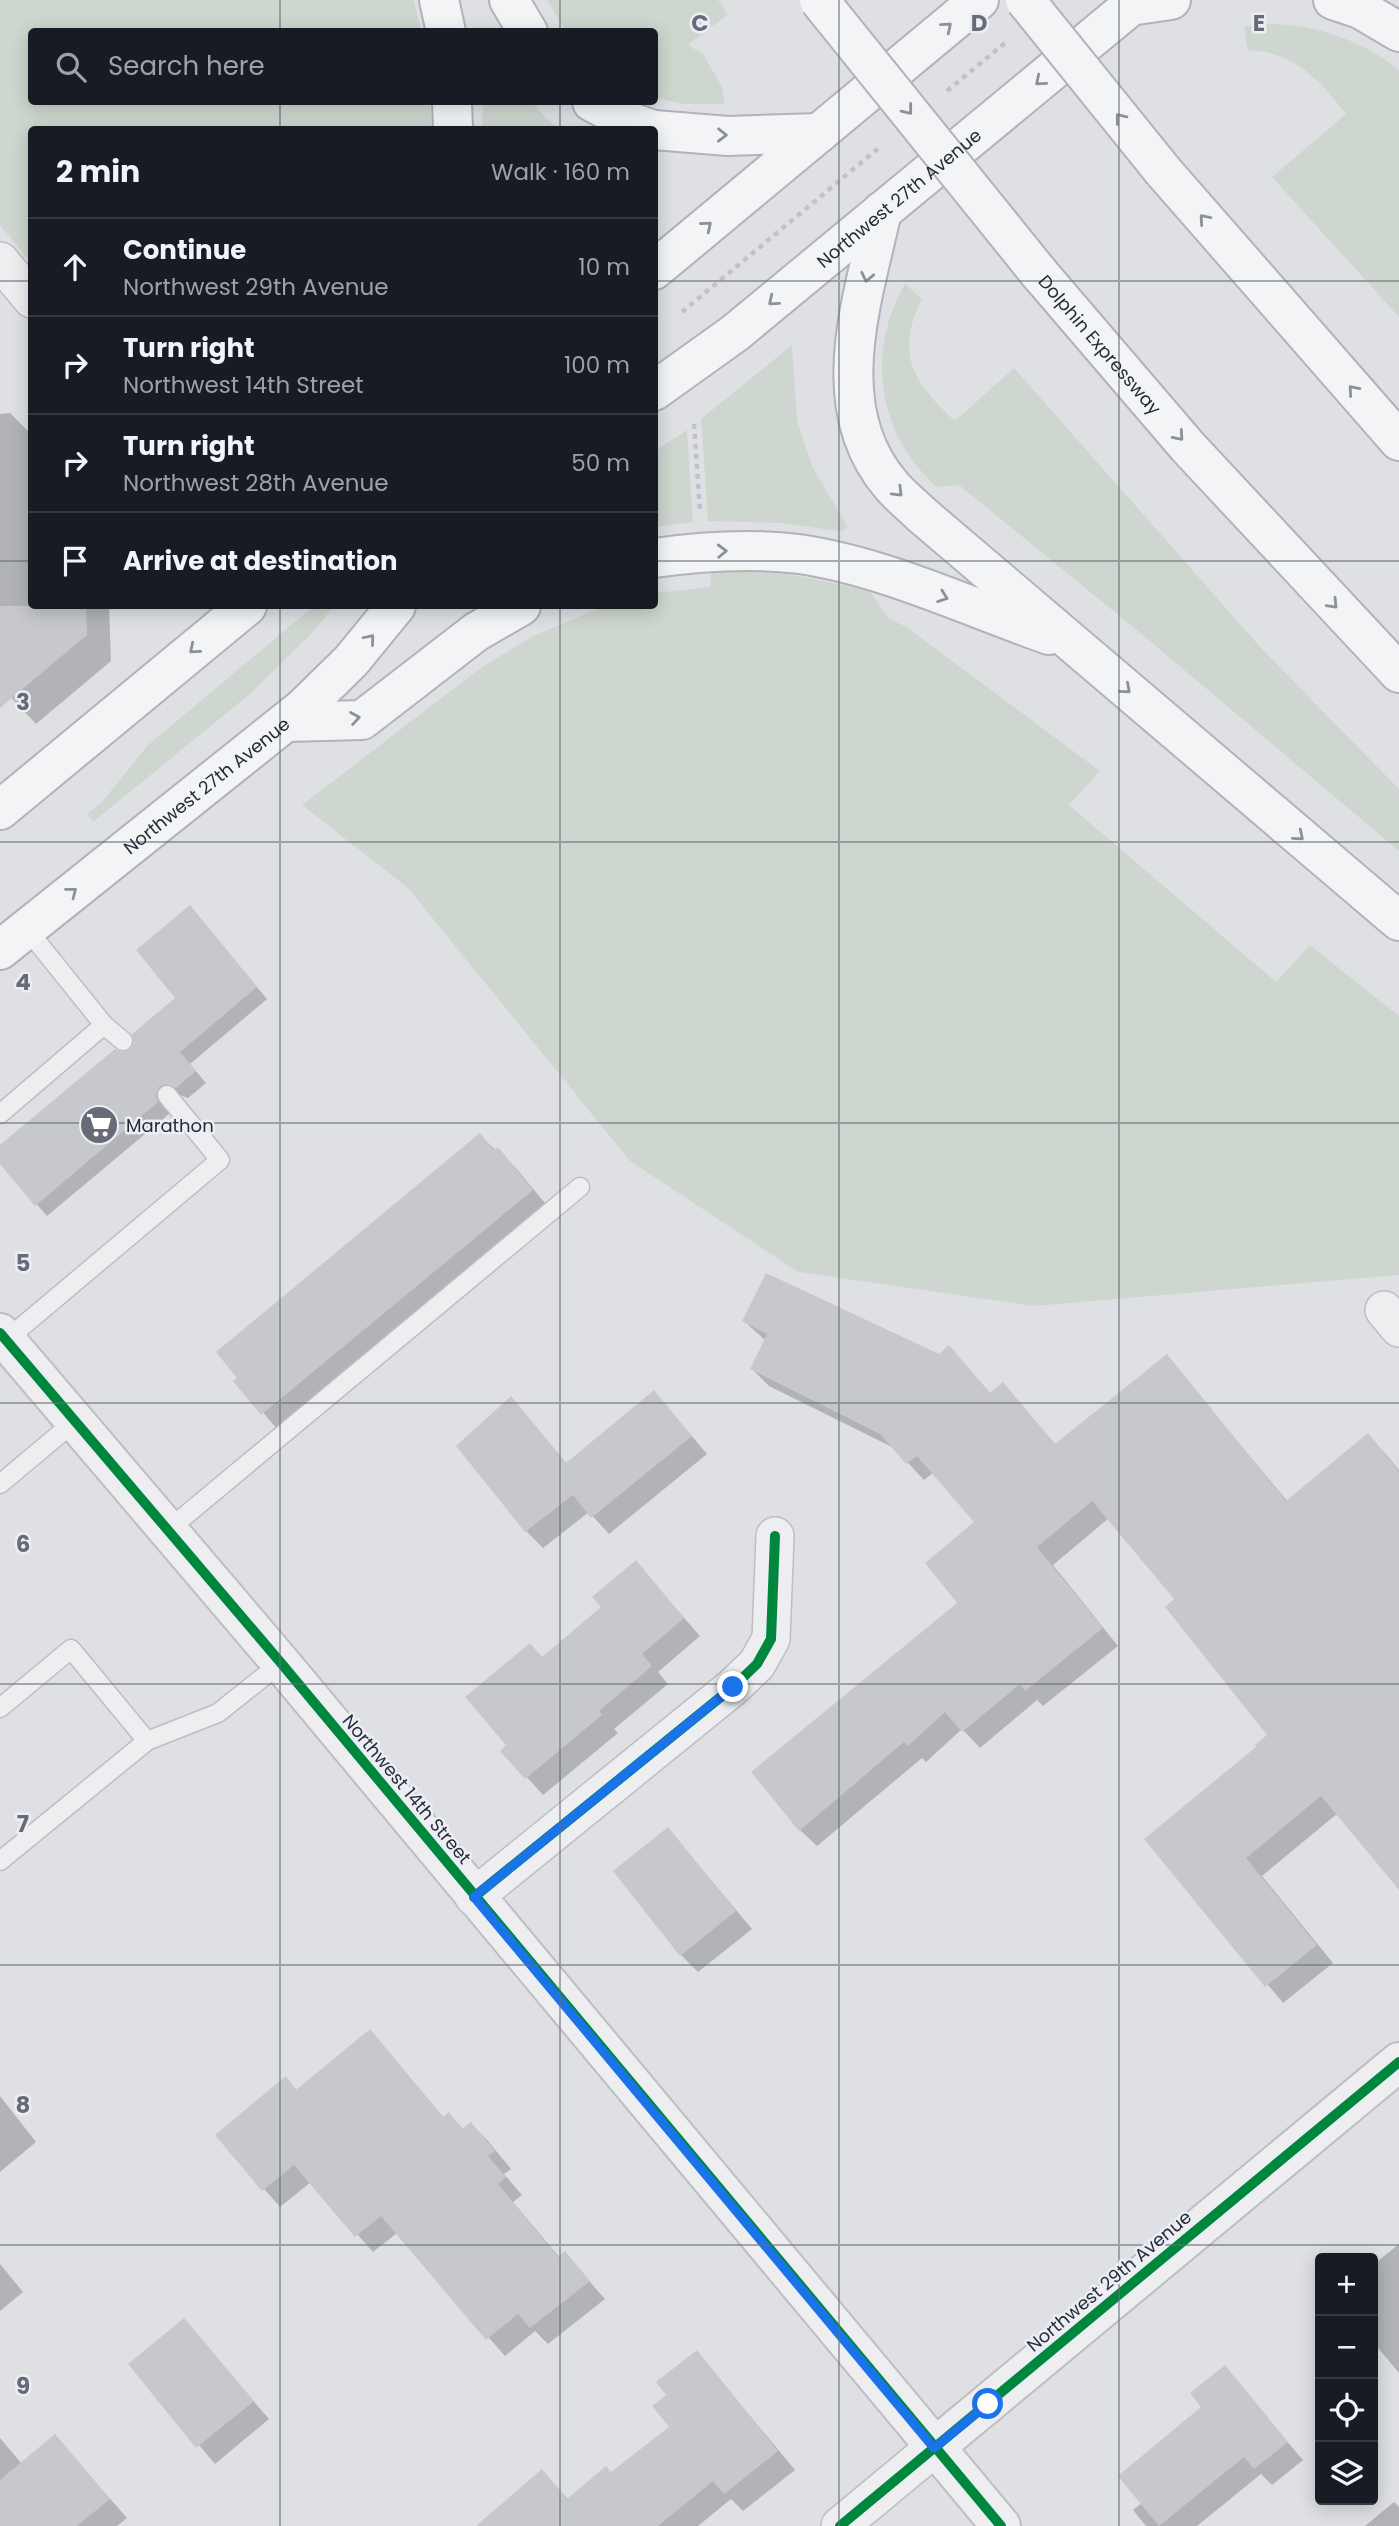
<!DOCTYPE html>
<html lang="en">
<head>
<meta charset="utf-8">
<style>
	body { margin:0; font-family:Poppins,sans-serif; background:#242831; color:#f1f3f6 }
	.controls { position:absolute; right:21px; bottom:21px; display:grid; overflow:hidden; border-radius:7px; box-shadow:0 4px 18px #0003 }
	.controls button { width:63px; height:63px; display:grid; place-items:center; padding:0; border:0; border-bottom:2px solid #363941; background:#171b24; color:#f1f3f6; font:35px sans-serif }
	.stop { position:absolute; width:21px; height:21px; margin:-16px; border:5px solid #1a73e8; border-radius:50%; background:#fff }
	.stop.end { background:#1a73e8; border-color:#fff; box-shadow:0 2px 7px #0008 }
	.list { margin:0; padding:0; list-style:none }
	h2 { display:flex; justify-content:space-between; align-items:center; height:91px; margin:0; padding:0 28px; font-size:30px }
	h2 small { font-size:23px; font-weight:400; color:#9ea1a6 }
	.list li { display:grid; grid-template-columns:46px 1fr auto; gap:21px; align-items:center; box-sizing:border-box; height:98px; padding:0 28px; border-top:2px solid #363941 }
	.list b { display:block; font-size:26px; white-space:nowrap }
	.list p { margin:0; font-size:23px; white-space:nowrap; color:#9ea1a6 }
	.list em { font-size:23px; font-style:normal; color:#9ea1a6 }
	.icon { flex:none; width:38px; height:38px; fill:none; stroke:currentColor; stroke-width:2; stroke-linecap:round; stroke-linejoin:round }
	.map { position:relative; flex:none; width:1399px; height:2526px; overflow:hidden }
	.search { position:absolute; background:#171b24; box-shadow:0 4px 18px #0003; left:28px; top:28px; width:630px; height:77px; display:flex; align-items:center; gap:18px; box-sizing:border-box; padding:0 24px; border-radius:7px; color:#9ea1a6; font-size:26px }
	.panel { position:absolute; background:#171b24; box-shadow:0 4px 18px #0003; left:28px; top:126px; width:630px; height:483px; border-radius:7px }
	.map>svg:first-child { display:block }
	.green { fill:#ced7cf }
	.shadow { fill:#0003 }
	.building { fill:#c7c8cc }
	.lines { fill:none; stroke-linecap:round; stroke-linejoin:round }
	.service-casing { stroke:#bdbec2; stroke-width:21 }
	.minor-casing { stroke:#bdbec2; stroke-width:40 }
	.tertiary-casing { stroke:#bdbec2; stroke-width:42 }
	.trunk-casing { stroke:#b1b3b9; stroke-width:42 }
	.motorway-casing { stroke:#b1b3b9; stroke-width:42 }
	.path { stroke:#c1c1c7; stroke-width:4.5; stroke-dasharray:5 5; stroke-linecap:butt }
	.service { stroke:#eeeef1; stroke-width:18 }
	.minor { stroke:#eeeef1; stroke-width:37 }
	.tertiary { stroke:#eeeef1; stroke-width:38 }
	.trunk { stroke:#f3f4f5; stroke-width:38 }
	.motorway { stroke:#f3f4f5; stroke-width:38 }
	.motorway-bridge-casing { stroke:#b1b3b9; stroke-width:42; stroke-linecap:butt }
	.motorway-bridge { stroke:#f3f4f5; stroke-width:38 }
	.cycleway-casing { stroke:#eceef4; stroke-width:15 }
	.cycleway { stroke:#00873e; stroke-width:10 }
	.oneway { stroke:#8d9098 }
	.route { stroke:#1a73e8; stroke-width:9 }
	.grid { fill:none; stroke:#676b77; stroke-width:2; stroke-opacity:0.55 }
	.labels { text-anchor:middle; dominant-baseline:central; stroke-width:5; stroke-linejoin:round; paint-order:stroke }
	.street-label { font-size:18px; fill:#272c3c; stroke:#eceef4 }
	.poi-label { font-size:18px; fill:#272c3c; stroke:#eceef4; text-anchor:start }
	.grid-label { font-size:23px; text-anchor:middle; font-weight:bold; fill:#676b77; stroke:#eceef4; stroke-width:5; stroke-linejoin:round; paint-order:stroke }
</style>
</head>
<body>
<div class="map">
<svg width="1399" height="2526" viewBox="0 0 1399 2526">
	<rect width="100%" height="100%" fill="#dfe0e4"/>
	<g class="green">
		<path d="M0,0h414l7,31 -389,1v70h398l2,27 -400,1 -1,133 -31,-38z"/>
		<path d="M547,0h171l10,14 -40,31 15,9 19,33 3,17h-40l-30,-6 -1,-66 -88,-1z"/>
		<path d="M1272,24c45,1 92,17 127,46v247l-127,-140 74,-63c-27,-35 -52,-62 -98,-64l-4,-23z"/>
		<path d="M483,102h48l26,27h-75z"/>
		<path d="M905,284l17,15c-28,55 -8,84 33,122l59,-53 248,281 137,140v62l-255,-215 -185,-151 -22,2c-59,-51 -72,-135 -32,-203z"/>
		<path d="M792,345l5,75 7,22 9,26 35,59 -6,5 -59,-9 -75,-2 -7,-102z"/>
		<path d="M687,430l6,92 -38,5v-76z"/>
		<path d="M711,571l72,2 86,17 19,28 20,10 192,143 -31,34 207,177 34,-37 89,71v259l-365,31 -236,-34 -168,-111 -222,-273 -106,-83 180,-138 51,-31 71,-30h50l1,-13 55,-6z"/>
		<path d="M314,606h20l-22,27 -62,61 -157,128 -6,-8 14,-11 47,-58z"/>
	</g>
	<g class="shadow">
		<path d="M10,413l22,22v171h77l2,55 -75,63 -36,-38v-272z"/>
		<path d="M190,907l77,92 -77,65 16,19 -18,15 -10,-4 -8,4 -4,10 3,6 -122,102 -47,-54v-14l122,-94 10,-4 45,-52z"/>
		<path d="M480,1136l35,31 34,41 -270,223 -43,-50z"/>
		<path d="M744,1321l195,35 10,-9 42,47 12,-10 53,61 111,-88 121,145 80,-66 17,17 14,17v417l-61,-74 -76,63 71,87 -50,40 -136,-164 112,-92 10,-12 -92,-135 -68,-82 -56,47 65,81 -75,60 -6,-6 -57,48 -18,-19 -36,33 -4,-4 -105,88 -17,-16 160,-227 17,-80 -43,-51 -10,8 -30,-32 -125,-62 -17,-17 14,-28z"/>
		<path d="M654,1392l53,62 -98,80 -20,-22 -46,36 -17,-17 -15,-133 56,66z"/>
		<path d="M636,1563l64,73 -42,36 10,12 -54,45 4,4 -75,62 -40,-44 5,-6 22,-100 13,13 61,-51z"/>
		<path d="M668,1829l84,100 -54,43 -17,-17z"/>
		<path d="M370,2031l74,87 5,-4 15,16 7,-6 17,17 23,28 -7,5 18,21 -9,7 47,56 5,-4 40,45 -57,45 -13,-13 -30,25 -108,-123 -24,19 -62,-70 -31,25 -63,-72 68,-56 13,12z"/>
		<path d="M0,2096l36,46 -36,30z"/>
		<path d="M1399,2244v129l-26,-31v-77z"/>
		<path d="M0,2264l23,28 -23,19z"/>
		<path d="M184,2321l85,98 -54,45 -84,-99z"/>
		<path d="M697,2352l98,118 -52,41 -12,-12 -33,27h-220l64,-54 27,28 43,-26 59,-47 -3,-32z"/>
		<path d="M1224,2368l79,92 -31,25 -11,-11 -64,52h-51l-13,-16 9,-7 62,-96z"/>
		<path d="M55,2436l72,82 -10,8h-117v-88l22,26z"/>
		<path d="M1394,2502l5,5v19h-34z"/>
	</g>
	<g class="building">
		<path d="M0,606h86l1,29 -87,73z"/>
		<path d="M190,905l67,82 -77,65 16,19 -20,17 -10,-4 -7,3 -3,9 2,6 -123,104 -35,-42v-19l115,-96 7,3 9,-3 3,-7 -2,-8 43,-36 -39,-48z"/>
		<path d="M480,1133l14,17 4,-3 35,43 -272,225 -28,-34 4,-3 -21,-26z"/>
		<path d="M766,1273l173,81 10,-9 41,48 13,-11 52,62 112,-90 119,147 82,-68 31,38v419l-78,-94 -75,62 71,87 -52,42 -121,-148 112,-92 -1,-2 12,-10 -102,-128 9,-8 -82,-98 -55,46 66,81 -78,63 -5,-7 -58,48 -17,-20 -37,34 -4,-4 -105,89 -48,-59 206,-169 -32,-40 49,-41 -57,-66 -11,8 -26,-30 -130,-65 17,-35 -25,-13z"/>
		<path d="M654,1390l38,46 -101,82 -18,-23 -48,37 -69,-86 55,-50 55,67z"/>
		<path d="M636,1560l48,58 -42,36 10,12 -53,45 3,4 -77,64 -25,-28 6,-6 -41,-48 65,-54 12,14 59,-50 -9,-10z"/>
		<path d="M668,1827l68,84 -56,45 -67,-85z"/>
		<path d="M370,2029l73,88 6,-5 13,17 9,-7 24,29 -7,5 18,21 -8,7 60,73 7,-6 25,30 -60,47 -12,-14 -32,26 -105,-124 -26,21 -61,-72 -32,26 -47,-56 71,-59 10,14z"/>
		<path d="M184,2318l70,83 -58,47 -68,-84z"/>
		<path d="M697,2350l81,101 -54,43 -11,-13 -55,45h-182l66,-57 25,30 39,-33 5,6 58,-45 -17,-21 14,-11 -10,-13z"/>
		<path d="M1225,2365l63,77 -34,27 -10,-12 -85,69 -41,-50 83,-69 -11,-14z"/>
		<path d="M55,2434l55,65 -33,27h-77v-46z"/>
	</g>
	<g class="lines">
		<defs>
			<g id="service">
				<path d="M26,928l78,97 19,16"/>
				<path d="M0,1114l104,-89"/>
				<path d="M6,1340l214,-180 -53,-65"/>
				<path d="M0,1484l74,-62"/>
				<path d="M168,1530l412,-343"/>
				<path d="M0,1708l71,-59 76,92"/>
				<path d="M0,1861l147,-120 71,-28 63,-50"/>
			</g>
			<g id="minor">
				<path d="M0,261l32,38"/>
				<path d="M1384,1310l15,18"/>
				<path d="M474,1897l259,-210 24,-23 14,-25 4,-103"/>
				<path d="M840,2526l94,-78"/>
			</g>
			<g id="tertiary">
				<path d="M0,1333l281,330 720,863"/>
				<path d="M934,2448l465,-386"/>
			</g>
			<g id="trunk">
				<path d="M654,270l325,-270"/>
				<path id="s1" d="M654,391l81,-58 403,-333"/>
				<path d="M0,810l247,-204"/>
				<path id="s2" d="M0,950l303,-242 48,-47 45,-55"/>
			</g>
			<g id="motorway">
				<path d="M439,0l7,32"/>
				<path d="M509,0l19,32"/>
				<path d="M1333,0l27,9 39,23"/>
				<path d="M1130,6l41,-6"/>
				<path d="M452,102l1,28"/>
				<path d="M592,102l36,19 25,9"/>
				<path d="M654,130l74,6 91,-3"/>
				<path d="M1163,171l236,270"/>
				<path d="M882,211c-19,88 -58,196 9,274 9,11 21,20 31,30l477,406"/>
				<path id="s3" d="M1039,273l149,174 211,226"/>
				<path d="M654,558c49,-7 97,-10 145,-4 84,12 170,53 250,81"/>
				<path d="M287,722l75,-2 114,-88 45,-26"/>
			</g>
		</defs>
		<use href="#service" class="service-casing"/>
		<use href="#minor" class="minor-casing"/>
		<use href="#tertiary" class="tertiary-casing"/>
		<use href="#trunk" class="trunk-casing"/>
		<use href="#motorway" class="motorway-casing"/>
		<g class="path">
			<path d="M947,91l58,-48"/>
			<path d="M682,312l199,-166"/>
			<path d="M694,424l6,87"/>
		</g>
		<use href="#service" class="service"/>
		<use href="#minor" class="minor"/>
		<use href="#tertiary" class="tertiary"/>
		<use href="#trunk" class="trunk"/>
		<use href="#motorway" class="motorway"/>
		<defs>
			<g id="motorway-bridge">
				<path d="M819,0l220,273"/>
				<path d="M1025,0l138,171"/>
			</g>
		</defs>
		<use href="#motorway-bridge" class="motorway-bridge-casing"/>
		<use href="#motorway-bridge" class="motorway-bridge"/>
		<defs>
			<g id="cycleway">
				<path d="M0,1333l281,330 720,863"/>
				<path d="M474,1897l259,-210 24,-23 14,-25 4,-103"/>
				<path d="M840,2526l559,-464"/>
			</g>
		</defs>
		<use href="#cycleway" class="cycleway-casing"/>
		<use href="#cycleway" class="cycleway"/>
	</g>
	<defs><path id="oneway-chevron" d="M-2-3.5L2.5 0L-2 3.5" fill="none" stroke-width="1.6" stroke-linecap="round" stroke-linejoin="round" transform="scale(1.75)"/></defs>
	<g class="oneway">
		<use href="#oneway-chevron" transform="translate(947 27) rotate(-40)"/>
		<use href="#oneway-chevron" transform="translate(1040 81) rotate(140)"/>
		<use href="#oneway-chevron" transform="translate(908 110) rotate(51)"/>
		<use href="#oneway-chevron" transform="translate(1120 118) rotate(-129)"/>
		<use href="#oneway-chevron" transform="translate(722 135) rotate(1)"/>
		<use href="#oneway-chevron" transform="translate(1204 219) rotate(-131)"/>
		<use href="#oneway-chevron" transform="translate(707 226) rotate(-40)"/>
		<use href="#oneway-chevron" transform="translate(867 277) rotate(102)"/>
		<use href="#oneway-chevron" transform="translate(773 301) rotate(140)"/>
		<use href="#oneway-chevron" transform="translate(1353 390) rotate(-131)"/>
		<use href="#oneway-chevron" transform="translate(1179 436) rotate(49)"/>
		<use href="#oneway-chevron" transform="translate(898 492) rotate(45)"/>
		<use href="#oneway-chevron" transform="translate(722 551) rotate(-2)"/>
		<use href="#oneway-chevron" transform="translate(943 597) rotate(20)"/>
		<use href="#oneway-chevron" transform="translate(1333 604) rotate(46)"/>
		<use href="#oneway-chevron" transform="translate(370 639) rotate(-50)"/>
		<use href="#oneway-chevron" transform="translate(194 649) rotate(140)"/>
		<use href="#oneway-chevron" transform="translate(1126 689) rotate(41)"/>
		<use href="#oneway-chevron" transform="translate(355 718) rotate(-9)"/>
		<use href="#oneway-chevron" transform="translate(1299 836) rotate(40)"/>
		<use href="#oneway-chevron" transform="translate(72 892) rotate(-38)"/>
	</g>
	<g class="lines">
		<path class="route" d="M733,1687l-259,210 460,551 54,-44"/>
	</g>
	<path class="grid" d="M280,0v32M560,0v32M839,0v2526M1119,0v2526M280,102v28M560,102v28M0,281h32M654,281h745M0,561h32M654,561h745M280,606v1920M560,606v1920M0,842h1399M0,1123h1399M0,1403h1399M0,1684h1399M0,1965h1399M0,2245h1399"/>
	<defs>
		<symbol id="supermarket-disc" viewBox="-11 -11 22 22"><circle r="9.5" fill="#676b77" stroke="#eceef4"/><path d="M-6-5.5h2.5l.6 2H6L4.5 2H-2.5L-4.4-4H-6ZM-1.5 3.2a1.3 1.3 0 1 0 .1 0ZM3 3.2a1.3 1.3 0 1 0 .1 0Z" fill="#fff"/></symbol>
	</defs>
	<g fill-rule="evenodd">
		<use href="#supermarket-disc" x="77" y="1103" width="44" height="44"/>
	</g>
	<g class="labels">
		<g class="street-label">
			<text stroke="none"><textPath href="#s1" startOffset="312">Northwest 27th Avenue</textPath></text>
			<text stroke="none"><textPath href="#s3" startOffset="94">Dolphin Expressway</textPath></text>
			<text stroke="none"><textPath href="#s2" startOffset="264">Northwest 27th Avenue</textPath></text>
			<text transform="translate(407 1789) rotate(50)">Northwest 14th Street</text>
			<text transform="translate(1109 2281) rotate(-40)">Northwest 29th Avenue</text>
		</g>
		<g class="poi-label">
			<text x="126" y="1125">Marathon</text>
		</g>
	</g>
	<g class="grid-label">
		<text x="700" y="31">C</text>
		<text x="979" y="31">D</text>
		<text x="1259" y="31">E</text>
		<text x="23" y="710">3</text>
		<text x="23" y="990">4</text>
		<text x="23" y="1271">5</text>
		<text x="23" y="1552">6</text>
		<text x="23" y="1832">7</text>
		<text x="23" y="2113">8</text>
		<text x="23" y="2394">9</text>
	</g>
</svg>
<div class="controls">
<button>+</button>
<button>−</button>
<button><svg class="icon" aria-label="locate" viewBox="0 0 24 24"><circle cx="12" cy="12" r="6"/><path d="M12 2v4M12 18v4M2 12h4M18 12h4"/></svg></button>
<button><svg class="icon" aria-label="layers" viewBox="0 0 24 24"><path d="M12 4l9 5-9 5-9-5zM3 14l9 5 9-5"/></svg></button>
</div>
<div class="stop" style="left:988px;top:2404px"></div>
<div class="stop end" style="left:733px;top:1687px"></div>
<div class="search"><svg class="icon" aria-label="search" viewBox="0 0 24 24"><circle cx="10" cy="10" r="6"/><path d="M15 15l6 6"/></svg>Search here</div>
<section class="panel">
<h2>2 min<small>Walk · 160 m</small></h2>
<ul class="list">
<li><svg class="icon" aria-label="ahead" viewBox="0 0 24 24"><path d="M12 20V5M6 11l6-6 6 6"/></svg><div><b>Continue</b><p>Northwest 29th Avenue</p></div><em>10 m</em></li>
<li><svg class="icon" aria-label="right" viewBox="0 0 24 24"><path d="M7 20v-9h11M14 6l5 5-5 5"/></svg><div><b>Turn right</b><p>Northwest 14th Street</p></div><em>100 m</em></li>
<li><svg class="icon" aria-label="right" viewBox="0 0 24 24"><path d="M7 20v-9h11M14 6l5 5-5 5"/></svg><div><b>Turn right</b><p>Northwest 28th Avenue</p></div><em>50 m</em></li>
<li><svg class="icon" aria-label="arrive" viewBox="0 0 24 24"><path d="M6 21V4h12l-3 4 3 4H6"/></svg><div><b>Arrive at destination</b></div></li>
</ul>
</section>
</div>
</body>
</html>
